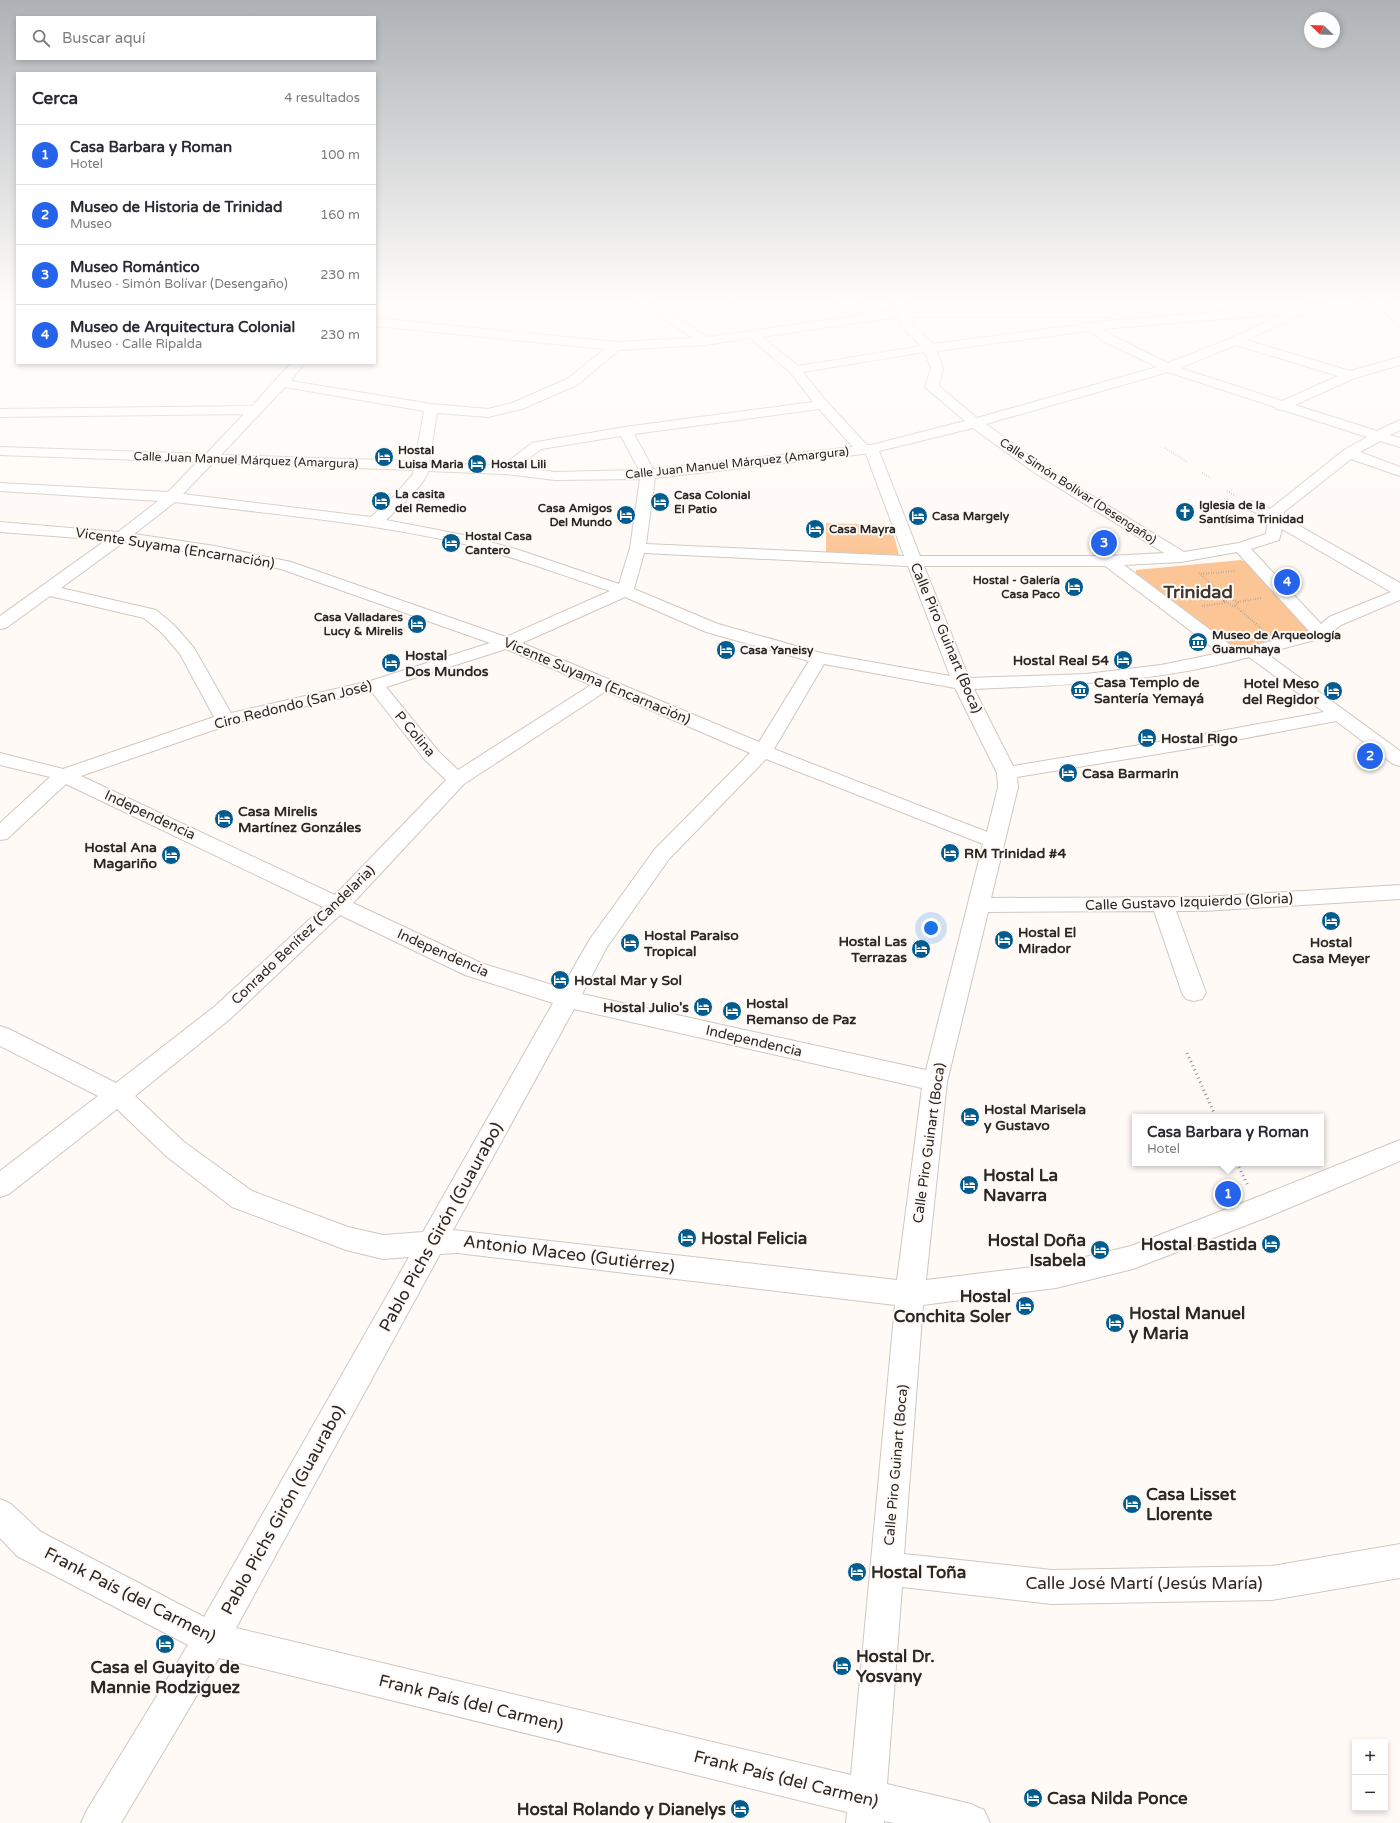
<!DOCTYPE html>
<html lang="es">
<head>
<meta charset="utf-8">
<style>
	body { margin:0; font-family:"Varela Round",sans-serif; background:#f7f7f7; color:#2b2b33 }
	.controls { position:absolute; right:12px; bottom:12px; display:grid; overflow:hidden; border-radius:0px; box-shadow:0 2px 6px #0003 }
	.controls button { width:36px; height:36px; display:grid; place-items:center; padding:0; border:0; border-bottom:1px solid #e1e1e2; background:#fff; color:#2b2b33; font:20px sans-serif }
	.compass { position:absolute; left:1304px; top:12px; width:36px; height:36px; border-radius:50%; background:#fff; box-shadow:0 2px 6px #0003; rotate:293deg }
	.you { position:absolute; left:931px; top:928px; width:14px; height:14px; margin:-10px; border:3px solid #fff; border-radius:50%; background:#1a73e8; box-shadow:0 0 0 6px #1a73e833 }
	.badge { display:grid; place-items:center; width:26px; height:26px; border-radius:50%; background:#2563eb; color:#fff; font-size:13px; font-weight:700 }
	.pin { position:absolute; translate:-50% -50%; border:2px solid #fff; box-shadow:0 1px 4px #0006 }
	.popup { position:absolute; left:1132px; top:1114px; width:192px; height:52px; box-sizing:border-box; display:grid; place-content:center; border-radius:0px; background:#fff; filter:drop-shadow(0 1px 3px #0005); font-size:13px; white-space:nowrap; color:#7c7c81 }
	.popup b { font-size:15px; color:#2b2b33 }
	.popup::after { content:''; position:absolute; left:50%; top:100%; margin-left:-8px; border:8px solid transparent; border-top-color:#fff }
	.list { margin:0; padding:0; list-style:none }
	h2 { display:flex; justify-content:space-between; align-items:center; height:52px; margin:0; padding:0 16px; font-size:17px }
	h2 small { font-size:13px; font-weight:400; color:#7c7c81 }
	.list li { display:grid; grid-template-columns:26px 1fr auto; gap:12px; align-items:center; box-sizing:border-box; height:60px; padding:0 16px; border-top:1px solid #e1e1e2 }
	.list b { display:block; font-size:15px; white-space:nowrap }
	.list p { margin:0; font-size:13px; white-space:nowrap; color:#7c7c81 }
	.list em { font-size:13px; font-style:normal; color:#7c7c81 }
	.icon { flex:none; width:22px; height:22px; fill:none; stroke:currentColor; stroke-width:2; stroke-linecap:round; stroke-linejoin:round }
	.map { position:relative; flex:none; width:1400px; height:1823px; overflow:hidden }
	.search { position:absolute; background:#fff; box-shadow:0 2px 6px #0003; left:16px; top:16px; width:360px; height:44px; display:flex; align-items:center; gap:10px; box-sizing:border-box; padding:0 14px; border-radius:0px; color:#7c7c81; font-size:15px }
	.panel { position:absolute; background:#fff; box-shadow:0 2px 6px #0003; left:16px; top:72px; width:360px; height:292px; border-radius:0px }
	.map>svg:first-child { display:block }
	.green { fill:#fcc595 }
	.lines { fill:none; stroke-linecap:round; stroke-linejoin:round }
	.minor-casing { stroke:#cfc8c1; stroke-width:2 }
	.path-far2 { stroke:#96928e; stroke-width:1.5; stroke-dasharray:0.5 2; stroke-linecap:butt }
	.path-far1 { stroke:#96928e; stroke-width:2; stroke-dasharray:0.5 2; stroke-linecap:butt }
	.path { stroke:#96928e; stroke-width:3; stroke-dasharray:1 3.5; stroke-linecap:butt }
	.minor { fill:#fff; fill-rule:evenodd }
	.labels { text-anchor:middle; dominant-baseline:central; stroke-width:4; stroke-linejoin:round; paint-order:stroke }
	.far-poi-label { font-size:12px; font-weight:bold; fill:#2a2724; stroke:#fffaf6; text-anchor:start }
	.far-street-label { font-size:12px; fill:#2a2724; stroke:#fffaf6 }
	.street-label { font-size:14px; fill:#2a2724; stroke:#fffaf6 }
	.poi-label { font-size:14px; font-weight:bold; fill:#2a2724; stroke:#fffaf6; text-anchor:start }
	.near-poi-label { font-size:17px; font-weight:bold; fill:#2a2724; stroke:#fffaf6; text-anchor:start }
	.near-street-label { font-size:17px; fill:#2a2724; stroke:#fffaf6 }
	.far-town-label { font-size:18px; font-weight:bold; fill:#3d3631; stroke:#fffaf6 }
</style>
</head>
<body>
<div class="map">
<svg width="1400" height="1823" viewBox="0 0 1400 1823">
	<rect width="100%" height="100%" fill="#fffaf6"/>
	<g class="green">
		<path d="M826,523l65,2 8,30 -73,-3z"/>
		<path d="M1241,560l7,3 61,67 -66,19 -9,-2 -98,-74v-3z"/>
	</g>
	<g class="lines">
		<defs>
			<g id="minor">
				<path d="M637,301h14l57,36 161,-23 -32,-11 -2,-2h17l32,11 12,-2 -2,-9h10l3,8h203l6,4 -6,4h-200l3,7 20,20 182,-24 189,-15 29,-4h26l-2,2 -4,1 -46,8 -61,28 104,31 50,-14v8l-45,13 -60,27 82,26 23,-11v10l-10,5 10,3v9l-20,-6 -20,11 40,15v9l-49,-17 -67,53v5l116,66v17l-59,25 -15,12 -60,16 134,98v15l-7,-2 -57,-43 -148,28 -171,28 1,10 -27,111 213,-1 196,-12v14l-196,12h-28l30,82 -4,6 -8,2 -8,-2 -4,-6 -28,-82 -166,1 -41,170 -21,198 130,-16 75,-18 119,-46 150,-60v21l-130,55 -137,53 -77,19 -133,17 -19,249 148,16 220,-4 128,-22v34l-128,22 -220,4 -150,-17 -15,197 84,20 13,6 6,13h-96l-10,-2v2h-38l1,-11 -628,-154 -98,165h-40l6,-13 101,-165 -171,-89 -17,-18v-39l11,5 30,28 163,85 205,-360 -26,2 -37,-9 -114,-43 -66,-51 -49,-47 -108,85 -9,3v-26l98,-75 -98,-50v-20l9,3 107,54 98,-76 109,-100 -257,-123 -59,55 -7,1v-17l50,-46 -50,-12v-12l63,16 151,-52 -34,-63 -18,-21 -18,-15 -94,-22 -44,32 -6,1v-13l106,-76 -106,-8v-10l118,10 40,-31 -158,-10v-8l168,9 29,-30 -197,-7v-8l206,7 38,-40 -244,3v-8l252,-3 39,-43h13l-13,18 140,23 57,5 24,-6 55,-24 38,-30 -230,-23v-8l241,24 77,-4zM1283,314l-52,24 -63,25 -55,-27 -11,-7zM898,317l5,11 18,18 -123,20 -36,-29zM1089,331l16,11 52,25 -180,51 -38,-32 4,-17 -6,-18zM750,338l41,35 22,29 -188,25 -88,15 -5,1 -30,23 -73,-4 8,-49 51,4 34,-8 55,-24 42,-35 87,-5zM1236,345l102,31 -56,25 -102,-33zM925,352l6,17 -6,18 40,34 -94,24h-4l-40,-43 -24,-30zM1168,372l107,35 1,2 7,1 84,27 -23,13 -74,59c-8,-4 -14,-9 -23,-7l-3,3 3,3 21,12 -2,14 -27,9 -55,9 -139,-85 -59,-43zM285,387l139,24 -9,50 -194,-6zM819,409l34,38 -200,22 -19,-35zM973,428l62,45 129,80 -55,3h-189l-41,-105zM621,436l18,34 -84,2 -37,-5 23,-18zM863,454h3l38,102 -258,-12 9,-66zM213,463l201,7 -1,4 -19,22 -23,21 -188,-23zM428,471l77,3 50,6 85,-1 -10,69 -11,36 -97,-33 -53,-15 -83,-16c10,-10 40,-36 42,-49zM175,502c95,12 192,20 285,41 51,12 101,32 150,48l-104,46 -215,-75 -76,-16 -81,-12zM1282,529l109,63 -62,25 -8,7 -70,-75 28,-9zM124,542l91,14 66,13 209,74 -120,38 -139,32 -37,-65 -20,-23 -18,-15 -95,-22zM1237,552l72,79 -72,19 -113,-85 57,-3zM644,553l264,13 42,110 -129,-23 -103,-29 -84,-35zM924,566h181l115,87 -59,12 -75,9 -117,4zM625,597l81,35 103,29 -50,81 -237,-99zM506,649l85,36 -133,85 -19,-18 -53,-65zM1249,657l75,55 -136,25 -175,29 -39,-77c93,-4 185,-7 275,-32zM824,664l131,24 42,85 1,14 -11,45 -213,-83zM371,691l54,69 21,20 -111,115 -254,-119 150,-52zM606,691l144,62 -95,96 -65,90 -28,49 -81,-25 -128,-60 111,-119zM766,759l217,85 -57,226 -344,-76 25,-47 62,-88zM340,915l125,60 88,28 -130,229 -40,3 -35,-8 -96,-36 -68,-49 -49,-46 95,-77zM574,1009l348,79 -25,192 -444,-50zM457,1253l438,52 -44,470 -615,-147 204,-374z"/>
				<path d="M1368,301h14l15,10 3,3v12l-4,-1 -7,-10z"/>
			</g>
		</defs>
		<use href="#minor" class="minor-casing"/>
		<g class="path-far2">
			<path d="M731,301l12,18"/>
			<path d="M1165,448l22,14"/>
			<path d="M1202,473l9,5"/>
		</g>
		<g class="path-far1">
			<path d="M1227,491l9,5"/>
			<path d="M1199,573l29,26"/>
			<path d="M1201,574l35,-3"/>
			<path d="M1228,599l8,2 2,3 -5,2 -9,-5z"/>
			<path d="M1238,602l23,-4"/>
			<path d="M1202,606l23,-3"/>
			<path d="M1235,606l27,23"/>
		</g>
		<g class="path">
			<path d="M1187,1053l29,64"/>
			<path d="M1237,1163l11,23"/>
		</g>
		<use href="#minor" class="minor"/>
	</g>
	<linearGradient id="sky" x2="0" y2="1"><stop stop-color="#aeb2b6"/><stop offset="0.54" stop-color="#fffdfb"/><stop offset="1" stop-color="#fffdfb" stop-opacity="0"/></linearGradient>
	<rect width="1400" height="556" fill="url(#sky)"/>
	<defs>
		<symbol id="hotel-disc" viewBox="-11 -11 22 22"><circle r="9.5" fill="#035c8d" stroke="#fffaf6"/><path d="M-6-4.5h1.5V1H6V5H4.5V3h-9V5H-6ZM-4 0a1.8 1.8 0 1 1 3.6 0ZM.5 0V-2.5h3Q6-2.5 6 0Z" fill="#fff"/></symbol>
		<symbol id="church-disc" viewBox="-11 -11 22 22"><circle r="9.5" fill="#035c8d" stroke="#fffaf6"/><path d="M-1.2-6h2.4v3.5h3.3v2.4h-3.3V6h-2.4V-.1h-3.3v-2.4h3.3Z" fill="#fff"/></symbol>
		<symbol id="museum-disc" viewBox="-11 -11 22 22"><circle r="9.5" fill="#035c8d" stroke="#fffaf6"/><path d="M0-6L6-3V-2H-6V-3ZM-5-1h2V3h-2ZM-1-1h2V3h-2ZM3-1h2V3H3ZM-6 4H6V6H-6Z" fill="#fff"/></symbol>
	</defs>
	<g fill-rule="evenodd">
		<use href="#hotel-disc" x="373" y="446" width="22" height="22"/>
		<use href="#hotel-disc" x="466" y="453" width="22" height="22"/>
		<use href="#hotel-disc" x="370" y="490" width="22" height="22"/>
		<use href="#hotel-disc" x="649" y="491" width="22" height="22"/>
		<use href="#church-disc" x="1174" y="501" width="22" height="22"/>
		<use href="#hotel-disc" x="615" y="504" width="22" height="22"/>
		<use href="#hotel-disc" x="907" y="505" width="22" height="22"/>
		<use href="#hotel-disc" x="804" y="518" width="22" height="22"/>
		<use href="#hotel-disc" x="440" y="532" width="22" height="22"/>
		<use href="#hotel-disc" x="1063" y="576" width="22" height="22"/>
		<use href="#hotel-disc" x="406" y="613" width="22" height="22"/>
		<use href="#museum-disc" x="1187" y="631" width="22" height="22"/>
		<use href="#hotel-disc" x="715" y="639" width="22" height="22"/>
		<use href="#hotel-disc" x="1112" y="649" width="22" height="22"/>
		<use href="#hotel-disc" x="380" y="652" width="22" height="22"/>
		<use href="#museum-disc" x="1069" y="679" width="22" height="22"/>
		<use href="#hotel-disc" x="1322" y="680" width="22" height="22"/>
		<use href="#hotel-disc" x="1136" y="727" width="22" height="22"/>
		<use href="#hotel-disc" x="1057" y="762" width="22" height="22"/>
		<use href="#hotel-disc" x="213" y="808" width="22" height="22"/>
		<use href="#hotel-disc" x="939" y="842" width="22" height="22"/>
		<use href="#hotel-disc" x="160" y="844" width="22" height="22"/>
		<use href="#hotel-disc" x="1320" y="910" width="22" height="22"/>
		<use href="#hotel-disc" x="993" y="929" width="22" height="22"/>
		<use href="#hotel-disc" x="619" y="932" width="22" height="22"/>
		<use href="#hotel-disc" x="910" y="938" width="22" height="22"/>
		<use href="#hotel-disc" x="549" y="969" width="22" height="22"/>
		<use href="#hotel-disc" x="692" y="996" width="22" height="22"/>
		<use href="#hotel-disc" x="721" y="1000" width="22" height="22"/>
		<use href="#hotel-disc" x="959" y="1106" width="22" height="22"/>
		<use href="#hotel-disc" x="958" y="1174" width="22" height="22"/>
		<use href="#hotel-disc" x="676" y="1227" width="22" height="22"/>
		<use href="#hotel-disc" x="1260" y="1233" width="22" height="22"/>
		<use href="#hotel-disc" x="1089" y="1239" width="22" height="22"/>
		<use href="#hotel-disc" x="1014" y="1295" width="22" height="22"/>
		<use href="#hotel-disc" x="1104" y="1312" width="22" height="22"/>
		<use href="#hotel-disc" x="1121" y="1493" width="22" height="22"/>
		<use href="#hotel-disc" x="846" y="1561" width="22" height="22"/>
		<use href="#hotel-disc" x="154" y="1633" width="22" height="22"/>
		<use href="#hotel-disc" x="831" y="1655" width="22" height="22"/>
		<use href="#hotel-disc" x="1022" y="1787" width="22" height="22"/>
		<use href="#hotel-disc" x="729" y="1798" width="22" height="22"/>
	</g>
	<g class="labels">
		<g class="far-poi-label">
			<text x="398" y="450">Hostal<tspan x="398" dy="14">Luisa Maria</tspan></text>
			<text x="491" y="464">Hostal Lili</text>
			<text x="395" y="494">La casita<tspan x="395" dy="14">del Remedio</tspan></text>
			<text x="674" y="495">Casa Colonial<tspan x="674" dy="14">El Patio</tspan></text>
			<text x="1199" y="505">Iglesia de la<tspan x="1199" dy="14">Santísima Trinidad</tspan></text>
			<text x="612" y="508" text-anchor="end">Casa Amigos<tspan x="612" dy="14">Del Mundo</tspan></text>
			<text x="932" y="516">Casa Margely</text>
			<text x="829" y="529">Casa Mayra</text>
			<text x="465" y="536">Hostal Casa<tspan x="465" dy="14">Cantero</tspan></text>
			<text x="1060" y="580" text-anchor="end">Hostal - Galería<tspan x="1060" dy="14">Casa Paco</tspan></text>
			<text x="403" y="617" text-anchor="end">Casa Valladares<tspan x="403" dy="14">Lucy &amp; Mirelis</tspan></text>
			<text x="1212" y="635">Museo de Arqueología<tspan x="1212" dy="14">Guamuhaya</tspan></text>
			<text x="740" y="650">Casa Yaneisy</text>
		</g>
		<g class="far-street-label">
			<text transform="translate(246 460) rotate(2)">Calle Juan Manuel Márquez (Amargura)</text>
			<text transform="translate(737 463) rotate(-6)">Calle Juan Manuel Márquez (Amargura)</text>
			<text transform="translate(1078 491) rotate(33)">Calle Simón Bolívar (Desengaño)</text>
		</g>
		<g class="street-label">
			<text transform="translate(175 548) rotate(9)">Vicente Suyama (Encarnación)</text>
			<text transform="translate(946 638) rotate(67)">Calle Piro Guinart (Boca)</text>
			<text transform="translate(597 681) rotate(23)">Vicente Suyama (Encarnación)</text>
			<text transform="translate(293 705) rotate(-14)">Ciro Redondo (San José)</text>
			<text transform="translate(415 734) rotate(50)">P Colina</text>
			<text transform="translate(150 815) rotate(25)">Independencia</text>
			<text transform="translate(1189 902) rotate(-2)">Calle Gustavo Izquierdo (Gloria)</text>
			<text transform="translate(303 935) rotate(-44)">Conrado Benítez (Candelaria)</text>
			<text transform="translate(443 953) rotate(24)">Independencia</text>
			<text transform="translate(754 1041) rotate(13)">Independencia</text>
			<text transform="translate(929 1143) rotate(-82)">Calle Piro Guinart (Boca)</text>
			<text transform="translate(896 1465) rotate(-85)">Calle Piro Guinart (Boca)</text>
		</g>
		<g class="poi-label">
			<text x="405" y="655">Hostal<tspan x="405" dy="16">Dos Mundos</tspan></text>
			<text x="1109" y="660" text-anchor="end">Hostal Real 54</text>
			<text x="1094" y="682">Casa Templo de<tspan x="1094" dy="16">Santería Yemayá</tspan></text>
			<text x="1319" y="683" text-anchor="end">Hotel Meso<tspan x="1319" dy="16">del Regidor</tspan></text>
			<text x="1161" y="738">Hostal Rigo</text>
			<text x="1082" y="773">Casa Barmarin</text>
			<text x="238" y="811">Casa Mirelis<tspan x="238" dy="16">Martínez Gonzáles</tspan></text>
			<text x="157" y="847" text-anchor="end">Hostal Ana<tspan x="157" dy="16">Magariño</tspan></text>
			<text x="964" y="853">RM Trinidad #4</text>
			<text x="1018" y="932">Hostal El<tspan x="1018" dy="16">Mirador</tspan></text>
			<text x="644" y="935">Hostal Paraiso<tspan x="644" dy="16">Tropical</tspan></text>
			<text x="907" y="941" text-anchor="end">Hostal Las<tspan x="907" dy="16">Terrazas</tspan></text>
			<text x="1331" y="942" text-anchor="middle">Hostal<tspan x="1331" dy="16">Casa Meyer</tspan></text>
			<text x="574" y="980">Hostal Mar y Sol</text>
			<text x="746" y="1003">Hostal<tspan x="746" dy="16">Remanso de Paz</tspan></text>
			<text x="689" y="1007" text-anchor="end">Hostal Julio's</text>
			<text x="984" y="1109">Hostal Marisela<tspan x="984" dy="16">y Gustavo</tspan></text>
		</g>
		<g class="near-poi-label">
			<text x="983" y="1175">Hostal La<tspan x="983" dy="20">Navarra</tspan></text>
			<text x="701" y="1238">Hostal Felicia</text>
			<text x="1086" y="1240" text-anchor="end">Hostal Doña<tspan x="1086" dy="20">Isabela</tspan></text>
			<text x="1257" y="1244" text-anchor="end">Hostal Bastida</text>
			<text x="1011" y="1296" text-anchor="end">Hostal<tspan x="1011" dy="20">Conchita Soler</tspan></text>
			<text x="1129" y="1313">Hostal Manuel<tspan x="1129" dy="20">y Maria</tspan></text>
			<text x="1146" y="1494">Casa Lisset<tspan x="1146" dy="20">Llorente</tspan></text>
			<text x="871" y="1572">Hostal Toña</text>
			<text x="856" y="1656">Hostal Dr.<tspan x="856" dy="20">Yosvany</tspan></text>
			<text x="165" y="1667" text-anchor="middle">Casa el Guayito de<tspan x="165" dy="20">Mannie Rodziguez</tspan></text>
			<text x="1047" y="1798">Casa Nilda Ponce</text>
			<text x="726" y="1809" text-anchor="end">Hostal Rolando y Dianelys</text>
		</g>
		<g class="near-street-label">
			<text transform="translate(441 1227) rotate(-61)">Pablo Pichs Girón (Guaurabo)</text>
			<text transform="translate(569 1254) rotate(7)">Antonio Maceo (Gutiérrez)</text>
			<text transform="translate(283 1510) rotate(-61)">Pablo Pichs Girón (Guaurabo)</text>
			<text x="1144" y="1583">Calle José Martí (Jesús María)</text>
			<text transform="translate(130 1595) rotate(27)">Frank País (del Carmen)</text>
			<text transform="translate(471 1703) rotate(14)">Frank País (del Carmen)</text>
			<text transform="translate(786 1779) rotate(14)">Frank País (del Carmen)</text>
		</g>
		<g class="far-town-label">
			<text x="1198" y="592">Trinidad</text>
		</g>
	</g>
</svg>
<div class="controls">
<button>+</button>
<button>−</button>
</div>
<svg class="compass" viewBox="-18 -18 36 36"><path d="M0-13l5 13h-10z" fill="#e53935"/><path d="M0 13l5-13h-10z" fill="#7c7c81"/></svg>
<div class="you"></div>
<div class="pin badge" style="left:1228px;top:1194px">1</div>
<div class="popup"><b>Casa Barbara y Roman</b>Hotel</div>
<div class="pin badge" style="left:1370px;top:756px">2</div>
<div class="pin badge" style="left:1104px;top:543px">3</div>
<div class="pin badge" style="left:1287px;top:582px">4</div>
<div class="search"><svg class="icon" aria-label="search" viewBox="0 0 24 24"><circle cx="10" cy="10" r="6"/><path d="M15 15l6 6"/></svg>Buscar aquí</div>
<section class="panel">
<h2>Cerca<small>4 resultados</small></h2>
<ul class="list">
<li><span class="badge">1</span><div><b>Casa Barbara y Roman</b><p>Hotel</p></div><em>100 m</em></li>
<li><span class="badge">2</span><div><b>Museo de Historia de Trinidad</b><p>Museo</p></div><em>160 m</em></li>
<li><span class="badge">3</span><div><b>Museo Romántico</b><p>Museo · Simón Bolívar (Desengaño)</p></div><em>230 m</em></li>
<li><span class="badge">4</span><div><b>Museo de Arquitectura Colonial</b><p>Museo · Calle Ripalda</p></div><em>230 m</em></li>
</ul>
</section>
</div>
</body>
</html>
